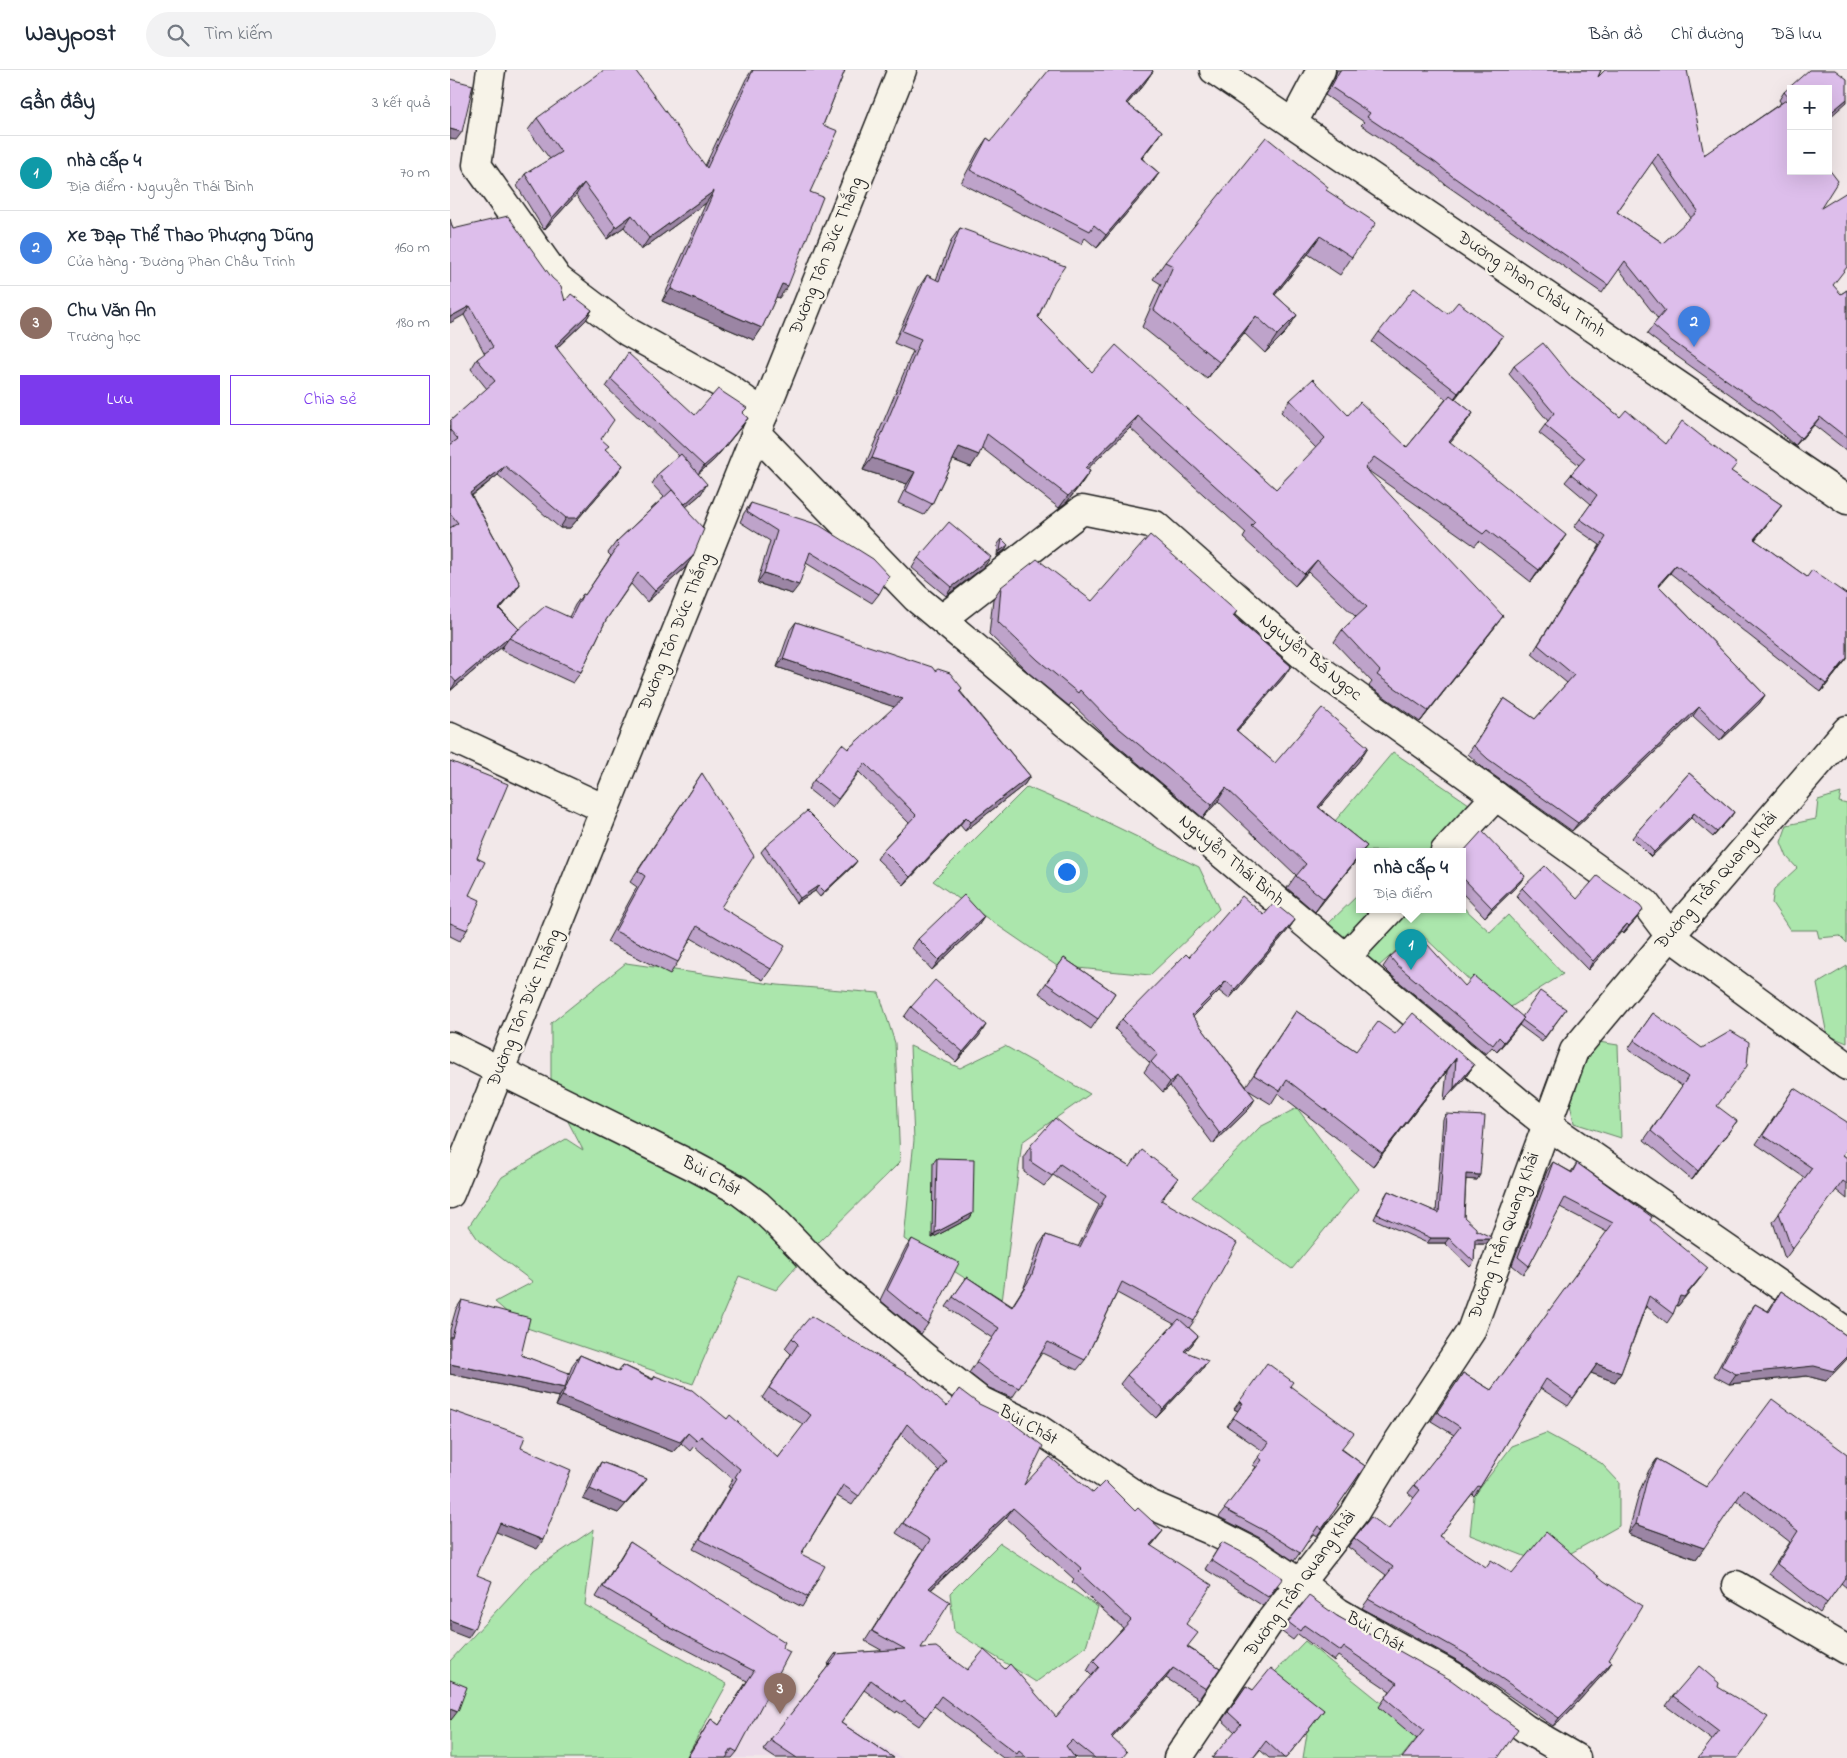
<!DOCTYPE html>
<html lang="vi">
<head>
<meta charset="utf-8">
<style>
	body { margin:0; font-family:"Indie Flower",sans-serif; background:#f2f2f3; color:#1f2937 }
	.controls { position:absolute; right:15px; top:15px; display:grid; overflow:hidden; border-radius:0px; box-shadow:0 5px 20px #0002 }
	.controls button { width:45px; height:45px; display:grid; place-items:center; padding:0; border:0; border-bottom:1px solid #e0e1e3; background:#fff; color:#1f2937; font:25px sans-serif }
	.you { position:absolute; left:616px; top:801px; width:18px; height:18px; margin:-12px; border:4px solid #fff; border-radius:50%; background:#1a73e8; box-shadow:0 0 0 8px #1a73e833 }
	.badge { display:grid; place-items:center; width:32px; height:32px; border-radius:50%; background:#7c3aed; color:#fff; font-size:16px; font-weight:700 }
	.pin { position:absolute; translate:-50% -41px; filter:drop-shadow(0 1px 2px #0008) }
	.pin::after { content:''; position:absolute; top:26px; width:18px; height:15px; background:inherit; clip-path:polygon(0 0,100% 0,50% 100%) }
	.popup { position:absolute; left:906px; top:778px; width:110px; height:65px; box-sizing:border-box; display:grid; place-content:center; border-radius:0px; background:#fff; filter:drop-shadow(0 1px 4px #0005); font-size:16px; white-space:nowrap; color:#747a83 }
	.popup b { font-size:19px; color:#1f2937 }
	.popup::after { content:''; position:absolute; left:50%; top:100%; margin-left:-10px; border:10px solid transparent; border-top-color:#fff }
	.list { margin:0; padding:0; list-style:none }
	h2 { display:flex; justify-content:space-between; align-items:center; height:65px; margin:0; padding:0 20px; font-size:21px }
	h2 small { font-size:16px; font-weight:400; color:#747a83 }
	.list li { display:grid; grid-template-columns:32px 1fr auto; gap:15px; align-items:center; box-sizing:border-box; height:75px; padding:0 20px; border-top:1px solid #e0e1e3 }
	.list b { display:block; font-size:19px; white-space:nowrap }
	.list p { margin:0; font-size:16px; white-space:nowrap; color:#747a83 }
	.list em { font-size:16px; font-style:normal; color:#747a83 }
	.actions { display:flex; gap:10px; padding:15px 20px }
	.actions a { flex:1; padding:11px 0; border:1px solid #7c3aed; border-radius:0px; text-align:center; font-size:18px; color:#7c3aed }
	.actions .main { background:#7c3aed; color:#fff }
	.icon { flex:none; width:28px; height:28px; fill:none; stroke:currentColor; stroke-width:2; stroke-linecap:round; stroke-linejoin:round }
	.map { position:relative; flex:none; width:1397px; height:1688px; overflow:hidden }
	header { display:flex; align-items:center; gap:30px; box-sizing:border-box; height:70px; padding:0 25px; background:#fff; border-bottom:1px solid #e0e1e3 }
	header strong { font-size:24px }
	nav { display:flex; gap:28px; margin-inline-start:auto; font-size:18px }
	.search { width:350px; height:45px; background:#f2f2f3; display:flex; align-items:center; gap:12px; box-sizing:border-box; padding:0 18px; border-radius:28px; color:#747a83; font-size:19px }
	main { display:flex }
	aside { flex:1; background:#fff }
	.map>svg:first-child { display:block }
	.built { fill:#ecdbea }
	.green { fill:#abe6ac; stroke:#648164 }
	.lines { fill:none; stroke-linecap:round; stroke-linejoin:round }
	.minor-casing { stroke:#1c1c1c; stroke-width:31 }
	.tertiary-casing { stroke:#1c1c1c; stroke-width:31 }
	.primary-casing { stroke:#1c1c1c; stroke-width:31 }
	.minor { stroke:#f7f3e8; stroke-width:28 }
	.tertiary { stroke:#f7f3e8; stroke-width:28 }
	.primary { stroke:#f7f3e8; stroke-width:28 }
	.wall { fill:#bea3ca; stroke:#1c1c1c; fill-rule:evenodd }
	.shaded-wall { fill:#9b85a4; stroke:#1c1c1c }
	.building { fill:#ddbeeb; stroke:#1c1c1c; fill-rule:evenodd }
	.labels { text-anchor:middle; dominant-baseline:central; stroke-width:5; stroke-linejoin:round; paint-order:stroke }
	.street-label { font-size:18px; fill:#1c1c1c; stroke:#f7f3e8 }
</style>
</head>
<body>
<header>
<strong>Waypost</strong>
<div class="search"><svg class="icon" aria-label="search" viewBox="0 0 24 24"><circle cx="10" cy="10" r="6"/><path d="M15 15l6 6"/></svg>Tìm kiếm</div>
<nav><a>Bản đồ</a><a>Chỉ đường</a><a>Đã lưu</a></nav>
</header>
<main>
<aside>
<h2>Gần đây<small>3 kết quả</small></h2>
<ul class="list">
<li><span class="badge" style="background:#0f9aa8">1</span><div><b>nhà cấp 4</b><p>Địa điểm · Nguyễn Thái Bình</p></div><em>70 m</em></li>
<li><span class="badge" style="background:#3f7fe0">2</span><div><b>Xe Đạp Thể Thao Phượng Dũng</b><p>Cửa hàng · Đường Phan Châu Trinh</p></div><em>160 m</em></li>
<li><span class="badge" style="background:#8d6e63">3</span><div><b>Chu Văn An</b><p>Trường học</p></div><em>180 m</em></li>
</ul>
<div class="actions"><a class="main">Lưu</a><a>Chia sẻ</a></div>
</aside>
<div class="map">
<svg width="1397" height="1688" viewBox="0 0 1397 1688">
	<rect width="100%" height="100%" fill="#f2e8e9"/>
	<filter id="ink" filterUnits="userSpaceOnUse"><feTurbulence type="fractalNoise" baseFrequency=".02" numOctaves="2"/><feDisplacementMap in="SourceGraphic" scale="10" xChannelSelector="R" yChannelSelector="G"/><feConvolveMatrix kernelMatrix="1 2 1 2 8 2 1 2 1" color-interpolation-filters="sRGB"/></filter>
	<g filter="url(#ink)">
		<path class="built" d="M308,1599l144,89h-201z"/>
		<g class="green">
			<path d="M943,682l95,65 -39,34h-89v6l-25,-36z"/>
			<path d="M577,717l61,26 111,54 20,42 -69,66 -93,-9 -124,-85z"/>
			<path d="M1391,723l-2,9 8,2v139l-7,-7 -21,2 -2,-8h-27l-18,-27 2,-14 23,-21 -10,-11 -6,-15 6,-17 29,-6 2,-19z"/>
			<path d="M910,823v16h102v-3l28,26 18,-17 55,59 -60,38 -85,-81 -50,45 -39,-53z"/>
			<path d="M176,893l152,22 101,8 16,50 5,119 -89,88 -35,40 -37,-14 -46,108 -169,-57 -29,-25 38,-20 -54,-41 -10,-15 33,-49 64,-38 17,11 -32,-61v-66z"/>
			<path d="M1397,896v77l-20,-8 -10,-51z"/>
			<path d="M1142,971l26,4 3,93 -47,-15 -6,-30z"/>
			<path d="M460,976l50,22 45,-22 85,48 -68,48 -20,160 -98,-63 10,-99z"/>
			<path d="M847,1038l61,81 -66,80 -100,-72 68,-70z"/>
			<path d="M1096,1363l55,30 18,19v44l-48,27 -44,4 -57,-22 4,-39 38,-50z"/>
			<path d="M144,1459l-9,76 142,79 -41,74h-236v-97l84,-91z"/>
			<path d="M550,1473l98,64 -12,39 -50,36 -82,-51 -4,-38z"/>
			<path d="M855,1571l115,93 -19,24h-98l4,-24 -61,-32z"/>
		</g>
		<g class="lines">
			<defs>
				<g id="minor">
					<path d="M41,0l-14,95 81,114 70,53 99,55 37,27"/>
					<path d="M843,53l28,-53"/>
					<path d="M306,363l160,165 606,507 24,19 301,208"/>
					<path d="M492,549l140,-109 73,15 162,143 328,235 25,33 177,130"/>
					<path d="M0,667l155,72"/>
					<path d="M995,781l51,-55"/>
					<path d="M896,887l45,-48"/>
					<path d="M0,976l245,121 43,23 20,15 21,20 51,53 99,83 50,39 58,28 110,75 63,27 43,22 47,31 38,29 50,29 65,35 73,53 50,29"/>
					<path d="M1286,1515l111,65"/>
					<path d="M728,1688l90,-134 87,-112 37,-61 79,-120 103,-280 96,-115 177,-206"/>
				</g>
				<path id="tertiary" d="M0,1124l452,-1124"/>
				<path id="primary" d="M764,0l633,430"/>
			</defs>
			<use href="#minor" class="minor-casing"/>
			<use href="#tertiary" class="tertiary-casing"/>
			<use href="#primary" class="primary-casing"/>
			<use href="#minor" class="minor"/>
			<use href="#tertiary" class="tertiary"/>
			<use href="#primary" class="primary"/>
		</g>
		<g class="wall">
			<path d="M302,0h93l-22,55 -13,67 -31,106 -3,-1 -14,31 -8,12 -92,-39 44,-98 -65,47 -17,-23 -17,12 -31,-44 -32,35 -27,-44 8,-12 25,-15 -22,-29 9,-12 168,48 41,-87z"/>
			<path d="M887,0h264l-3,7 106,78 31,-20 46,-32 -2,-3 5,-8 7,-3 30,119 12,78 8,8 6,-4v161l-33,-26 -19,21 -28,-25 -103,-74 -17,-13 11,-15 -39,-50 -17,24 -156,-108 -16,-14 -69,-46 3,-3 -39,-27 10,-18zM1202,92l39,56 -28,25 -46,-31z"/>
			<path d="M703,1l-9,13 -17,20 35,27 -20,27 17,15 -9,13 -53,62 -12,-10 -4,6 -120,-61 17,-32 9,-13 4,3z"/>
			<path d="M876,120l26,67 -12,18 -32,-21 -33,41 22,20 -12,18 -20,20 -21,-20 -37,46 -65,-52 19,-43 -8,-5 12,-17z"/>
			<path d="M510,158l93,55 -15,34 54,55 184,117 40,-41 -35,-36 9,-12 58,15 59,32 39,-48 -74,-57 7,-10 69,-18 48,32 -41,53 18,14 -9,12 -14,17 108,105 -27,35 -52,-41 -4,5 -109,-77 129,158 -75,95 -51,-36 3,-4 -38,-40 8,-12 14,-13 -48,-45 -13,14 -52,-48 3,-5 -116,-105 -43,41 3,2 -8,12 -15,19 -8,6 -77,-60 -11,19 -18,-7 -21,44 -8,11 -26,-12 9,-19 -44,-14 50,-119 -19,-8 25,-56 8,-12 9,5 16,-41z"/>
			<path d="M3,159l112,72 27,9 -6,10 -29,28 44,91 4,11 18,15 -7,10 -46,53h-10l-62,-53 -26,21 48,88 -6,9 -14,16 19,20 50,-12 6,-12 8,-11 2,1 26,-39 -3,-3 8,-11 48,-45 -12,-13 6,-10 21,-18 -73,-69 17,-26 72,54 48,-1 5,4 -6,8 -28,34 -16,14 3,20 -15,13 4,6 3,43 -8,12 -38,34 -16,-18 -25,36 -25,52 -8,11 -72,-33 3,-5 -54,46v-270l37,-32 -16,-20 6,-10 8,-5 -21,-39z"/>
			<path d="M1064,296l56,10 50,41 46,27 66,28 50,33 -27,35 52,37 39,17 1,-1v66l-26,33 -151,-119 -11,13 106,109 -6,9 -39,37 -27,-25 -121,115 -90,-64 -14,-13 36,-56 31,21 32,-36 -35,-29 68,-109 -26,-18 17,-23 -26,-22 14,-17 -40,-32 9,-12 -39,-47z"/>
			<path d="M301,433l128,91 -7,9 -66,-40 -14,31 -35,-11 13,-42 -30,-19 4,-9z"/>
			<path d="M552,469l3,11 -8,6 1,-12z"/>
			<path d="M468,488l66,9 -38,29 -34,-28z"/>
			<path d="M551,517l91,14 145,10 -3,5 57,50 -8,12 -46,53 38,32 85,-3 -41,48 48,38 -4,5h-3l-2,7 -43,54 -28,-24 9,-13 -78,-74 -15,17 -102,-86 -30,-29 -2,3 -40,-33 -40,-39 4,-35z"/>
			<path d="M346,552l139,49 27,17 -2,3 70,85 -6,9 -59,46 -5,-6 -56,60 -27,-26 6,-9 26,-27 -50,-51 -27,36 -24,-19 6,-9 34,-31 47,-42 -118,-40 13,-37z"/>
			<path d="M0,691l27,97 -8,37 -2,35 -7,11 -10,-5z"/>
			<path d="M252,703l19,134 50,62 -8,11 -72,-42 -13,24 -8,12 -63,-32 30,-55 -7,-5z"/>
			<path d="M1239,703l45,39 -21,25 -22,-19 -40,39 -19,-19 4,-5z"/>
			<path d="M315,777l92,14 -4,5 -33,31 -5,-6 -19,12 -35,-51z"/>
			<path d="M1012,783l63,23 -7,9 -33,32 -23,-24z"/>
			<path d="M1072,818l55,11 60,19 -14,16 -2,-2 -33,38 -72,-74z"/>
			<path d="M534,847l-6,9 -46,44 -20,-22 6,-9z"/>
			<path d="M845,850l-7,10 -59,69 -10,-8 -26,26 53,69 50,-75 60,40 39,-17 79,31 -9,13 -21,22 3,-29 -74,95 -95,-73 -7,11 -23,-14 1,19 -36,35 -43,-58 -7,6 -19,-20 6,-9 -35,-34 7,-10 67,-62z"/>
			<path d="M940,887l75,29 57,31 44,-8 -24,33 -23,-17 -22,27 -5,-5 -6,7 -95,-79 -8,-8z"/>
			<path d="M614,888l51,35 -24,36 -52,-36z"/>
			<path d="M461,937l69,28 -24,27 -52,-45z"/>
			<path d="M1203,943l64,93 13,24 -38,50 -48,-40 38,-54 -54,-37z"/>
			<path d="M1344,1018l49,67 4,3v41l-11,-9 -51,69 -12,-37 32,-44 -49,-34z"/>
			<path d="M996,1044l31,66 -11,-1 -2,38 12,13 10,14h-11l-1,18 -4,5 -25,-24h-18l-53,-24 11,-23 3,-5 48,21 7,-93z"/>
			<path d="M629,1067l51,30 48,11 -17,23 33,120 -5,7 9,8 -7,10 -6,6 16,19 -45,47 -36,-34 7,-9 47,-51 -57,-31 -32,67 -8,10 -35,-17 -30,45 -25,-11 -18,-14 23,-35 -46,-31 21,-30 45,29 12,-19 15,-42 7,-10 32,12 21,-42 -46,-30 -9,11 -20,-14v-16l7,-11z"/>
			<path d="M487,1088l33,60 -38,20 1,-75z"/>
			<path d="M1103,1092l18,10 6,-9 73,57 52,56 -24,30 -2,-1 -3,9 -6,9 -21,-17 -25,67 -6,9 -24,-9 -23,33 -28,-18 -60,99 -6,9 -2,-2 -33,42 173,126 -6,9 -41,45 -12,10 -93,-64 -98,-54 24,-33 -38,-28 6,-9 34,-8 26,-32 -6,-5 46,-58 -23,-14 32,-48 28,17 116,-158 -47,-25 -31,59 -6,8 -11,-9 35,-94z"/>
			<path d="M462,1169l16,85 -7,10 -41,-34 25,-51z"/>
			<path d="M1331,1221l66,45v23l-21,22 -19,-5 -78,8 -15,-8 34,-63 7,-9 13,7z"/>
			<path d="M12,1230l59,55 48,19 4,-10 7,-9 38,16 5,-6 30,14 2,-3 72,43 51,39 26,-33 -42,-27 29,-44 -6,-6 7,-10 155,69 12,-18 65,96 69,8 63,47 -5,6 35,78 2,23 32,21 -21,31 -33,-21 -54,60 11,20h-47l-2,-2 1,2h-72l-69,-52 -15,20 -22,-15 -1,2 -32,-23 -23,33 53,35h-119l-12,-8 66,-85 -1,-1 7,-10 48,-3 -18,-10 58,-91 -27,-17 43,-62 -38,-37 -49,71 -15,-9 -36,58 7,43 -6,10 -109,-58 37,-61 -2,-1 5,-8 -39,-33 -4,5 -9,-8 -8,9 -117,-46 4,-11 -1,2 -109,-23v-44l6,-21zM556,1448l68,61 -2,3 51,46 -30,33 -6,10 5,5 -36,41 -89,-47 -46,-22 10,-58z"/>
			<path d="M840,1316l52,63 23,17 -48,70 -4,-2 -19,27 -34,-23 -41,-21 37,-50 -3,-2 10,-14 -36,-25 11,-15 -4,-2z"/>
			<path d="M1397,1384v134l-6,-5 -21,30 -51,-39 21,-32 -54,-42 -40,59 -68,-25 12,-44 9,-20 8,-11 49,28z"/>
			<path d="M151,1392l46,17 -7,9 -22,25 -35,-14 12,-27z"/>
			<path d="M180,1472l152,106 -45,104 -5,6h-46l25,-39 8,6 28,-44 -88,-46v-1l-63,-37 28,-46z"/>
			<path d="M772,1472l55,45 -14,19 -58,-37z"/>
			<path d="M887,1546l181,113 -101,10 -38,-32 11,-16 -52,-35 -4,5 -36,-27 -5,6 -11,-8 6,-10z"/>
			<path d="M796,1616l7,4 71,20 -38,48h-17l-9,-8 -7,8h-41l23,-26 -13,-12z"/>
			<path d="M1268,1617l20,71 -26,-18 -46,-34 7,-10z"/>
		</g>
		<g class="shaded-wall">
			<path d="M703,1l-9,13 -27,32 9,-13z"/>
			<path d="M1397,29v3l-19,17v-4z"/>
			<path d="M0,59l12,3 -6,8 -6,-1z"/>
			<path d="M712,61l-9,13 -21,27 9,-13z"/>
			<path d="M709,103l-9,13 -53,62 9,-13z"/>
			<path d="M134,113l-8,12 -32,35 8,-12z"/>
			<path d="M264,121l-8,12 -65,47 8,-12z"/>
			<path d="M182,145l-8,12 -17,12 9,-12z"/>
			<path d="M870,166l-12,18 -46,57 12,-17z"/>
			<path d="M332,214l6,2 -9,12 -5,-2z"/>
			<path d="M221,219l91,39 -8,12 -92,-39z"/>
			<path d="M20,236l-6,9 -14,8v-6z"/>
			<path d="M142,240l-6,10 -38,36 7,-10z"/>
			<path d="M847,245l-12,18 -20,20 12,-18z"/>
			<path d="M806,246l-12,17 -37,46 12,-17z"/>
			<path d="M1053,266l-7,10 -45,57 7,-10z"/>
			<path d="M1023,343l-9,12 -23,28 8,-12z"/>
			<path d="M688,346l-8,12 -53,51 8,-11z"/>
			<path d="M1370,347l-6,8 -19,21 6,-8z"/>
			<path d="M298,348l-6,8 -28,34 -16,14 6,-8z"/>
			<path d="M509,377l20,8 -8,12 -20,-8z"/>
			<path d="M422,388l43,14 -8,12 -44,-14z"/>
			<path d="M173,395l-7,10 -46,53h-10l6,-10z"/>
			<path d="M55,396l-7,9 -35,27 7,-9z"/>
			<path d="M640,401l-23,31 -8,6 9,-12z"/>
			<path d="M257,414l-6,10 -22,19 6,-9z"/>
			<path d="M1332,435l-6,8 -28,35 6,-9z"/>
			<path d="M1116,465l-8,12 -27,35 8,-12z"/>
			<path d="M558,475l-3,5 -8,6 3,-5z"/>
			<path d="M243,486l-8,12 -38,34 8,-11z"/>
			<path d="M541,487l-7,10 -38,29 6,-9z"/>
			<path d="M867,490l-9,12 -13,14 9,-12z"/>
			<path d="M1226,495l-6,8 -18,20 6,-8z"/>
			<path d="M314,503l35,12 -7,9 -35,-11z"/>
			<path d="M70,514l-6,9 -22,25 7,-9z"/>
			<path d="M1053,546l-8,11 -75,95 8,-11z"/>
			<path d="M69,559l-10,9 -5,7 -54,46 6,-9z"/>
			<path d="M1397,588v1l-26,33 5,-8z"/>
			<path d="M333,589l120,40 -6,9 -120,-41z"/>
			<path d="M841,596l-8,12 -56,64 9,-12z"/>
			<path d="M1315,625l-6,9 -39,37 6,-8z"/>
			<path d="M1249,637l-6,9 -121,115 6,-8z"/>
			<path d="M918,677l-8,13 -51,60 9,-13z"/>
			<path d="M580,706l-6,9 -59,46 6,-9z"/>
			<path d="M776,718l-8,13 -15,17 9,-13z"/>
			<path d="M1284,742l-3,5 -18,20 4,-5z"/>
			<path d="M1244,743l-3,5 -40,39 3,-5z"/>
			<path d="M516,747l-6,8 -56,60 6,-8z"/>
			<path d="M910,785v1l-45,56 9,-13z"/>
			<path d="M407,791l-4,5 -33,31 4,-5z"/>
			<path d="M1075,806l-7,9 -33,32 7,-9z"/>
			<path d="M368,816l-3,5 -19,12 4,-5z"/>
			<path d="M1193,840l-6,8 -14,16 6,-8z"/>
			<path d="M534,847l-6,9 -46,44 7,-10z"/>
			<path d="M845,850l-7,10 -59,69 6,-10z"/>
			<path d="M1177,854l-6,8 -33,38 5,-9z"/>
			<path d="M776,911l-7,10 -34,34 7,-10z"/>
			<path d="M1074,948l-7,10 -20,24 7,-10z"/>
			<path d="M536,955l-6,10 -24,27 7,-10z"/>
			<path d="M1006,988l-9,13 -74,95 9,-13z"/>
			<path d="M1024,995l-9,13 -21,22 10,-12z"/>
			<path d="M727,1006l-7,10 -7,6 7,-10z"/>
			<path d="M805,1029l-6,10 -36,35 7,-10z"/>
			<path d="M1287,1051l-7,9 -38,50 6,-9z"/>
			<path d="M1016,1104l14,1 -3,5 -15,-1z"/>
			<path d="M523,1143l-3,5 -38,20 3,-5z"/>
			<path d="M981,1168h18l-4,5h-18z"/>
			<path d="M1025,1169h15l-4,5h-14z"/>
			<path d="M1258,1198l-6,8 -24,30 -4,-2 6,-8z"/>
			<path d="M748,1266l-7,10 -14,15 7,-10z"/>
			<path d="M1397,1287v2l-21,22 -19,-5 -78,8 7,-10z"/>
			<path d="M758,1291l-7,10 -45,47 7,-9z"/>
			<path d="M0,1294l115,24 -6,9 -109,-23z"/>
			<path d="M1147,1294l24,9 -6,9 -24,-9z"/>
			<path d="M112,1326l126,37 -7,10 -8,9 -117,-46z"/>
			<path d="M789,1332l4,1 -5,8 -4,-2z"/>
			<path d="M197,1409l-7,9 -22,25 -35,-14 7,-10z"/>
			<path d="M563,1438l-7,10 -84,80 7,-10z"/>
			<path d="M50,1453l43,17 -6,9 -43,-18z"/>
			<path d="M1186,1454l68,24 -8,11 -68,-25z"/>
			<path d="M713,1461l-7,9 -13,15 7,-10z"/>
			<path d="M0,1550l24,9 -6,9 -18,-7z"/>
			<path d="M1162,1592l-6,9 -41,45 -12,10 6,-8z"/>
			<path d="M723,1598l-7,10 -62,69 7,-10z"/>
			<path d="M0,1638l8,3 -7,9 -1,-1z"/>
		</g>
		<g class="building">
			<path d="M154,0h31l72,98 46,-98h92l-22,55 15,6 -28,61 13,5 -35,89 -6,-2 -20,44 -91,-39 43,-98 -65,47 -17,-23 -16,12 -32,-44 -32,35 -27,-44 36,-22 -24,-34z"/>
			<path d="M599,0h103l1,1 -27,32 36,28 -21,27 18,15 -53,62 -12,-10 -4,6 -120,-61 17,-32 4,3z"/>
			<path d="M890,0h261l-3,7 7,-7h82l17,85 30,-21 1,1 54,-37 -5,-6 25,-22h26l12,9v20l-19,16v-26h-37v82h37v-3l10,13 -17,27 26,-16v75l-14,18 8,9 6,-4v148l-27,-21 -19,21 -28,-25 -104,-74 -16,-14 12,-14 -40,-50 -17,24 -156,-109 -16,-13 -69,-46 3,-4 -39,-26zM1208,84l40,57 -35,32 -46,-31z"/>
			<path d="M0,9l23,6 -11,47 -12,-3z"/>
			<path d="M816,67l62,50 -2,3 50,33 -24,34 -32,-21 -46,58 23,21 -20,20 -21,-19 -37,46 -65,-52 19,-44 -8,-4z"/>
			<path d="M58,146l44,62 9,8 4,15 6,-7 21,16 -37,36 59,74 -13,19 8,7 -4,3 18,16 -46,53h-11l-61,-52 -35,27 50,91 -21,25 20,20 -63,53 -6,-7v-147l8,-5 -8,-10v-68l8,-6 -8,-9v-9l45,-40 -18,-22 16,-12 -23,-41 -20,11v-98l3,10z"/>
			<path d="M510,158l105,38 -11,16 -16,35 54,55 24,-27 160,144 49,-51 -35,-38 23,-21 35,36 12,-13 47,45 43,-52 23,18 -24,28 117,94 -27,35 -52,-40 -4,4 -109,-77 -9,11 138,148 -75,95 -51,-36 3,-4 -38,-41 25,-23 -50,-47 -13,14 -53,-48 4,-4 -117,-106 -53,52 5,3 -15,19 -7,6 -81,-62 -8,21 -20,-8 -27,57 -26,-13 9,-19 -43,-14 49,-119 -19,-8 25,-56 12,6z"/>
			<path d="M964,218l34,26 10,-12 45,34 -45,57 -79,-61z"/>
			<path d="M1093,273l27,33 50,41 6,-7 40,34 16,-23 55,43 -6,7 51,34 -28,34 53,38 5,-7 34,24 1,-1v65l-21,26 -150,-119 -18,20 107,110 -39,38 -27,-26 -121,116 -90,-64 -14,-13 30,-48 31,21 39,-44 -36,-30 68,-108 -26,-18 17,-24 -26,-21 14,-16 -40,-33 9,-12 -40,-47z"/>
			<path d="M178,283l67,62 23,-26 29,19 -5,5 6,5 -28,34 -16,14 -93,-87z"/>
			<path d="M231,384l26,30 -22,20 -27,-30z"/>
			<path d="M222,420l19,22 -2,1 15,16 -11,27 -38,35 -17,-18 -32,47 -25,52 -72,-34 36,-32 26,12 12,-24 2,1 34,-50 -3,-3z"/>
			<path d="M301,433l68,22 54,34 16,17 -10,18 -69,-42 -11,33 -35,-12 13,-42 -30,-19z"/>
			<path d="M499,452l42,35 -39,30 -34,-29z"/>
			<path d="M700,465l87,76 -4,5 58,50 -55,64 39,33 47,-55 46,39 -50,60 49,39 -5,5h-2v4l-36,44 -28,-23 10,-12 -80,-76 -14,17 -103,-85 -29,-30 -2,3 -40,-33 -40,-38 3,-35 36,-28 55,42z"/>
			<path d="M552,469l6,6 -8,6z"/>
			<path d="M346,552l136,45 3,4 3,-2 12,4 12,15 -3,3 71,85 -59,46 -5,-5 -56,60 -27,-27 33,-35 -51,-52 -27,36 -24,-19 28,-36 6,5 55,-50 -120,-40z"/>
			<path d="M0,691l58,23 -31,74 8,4 -16,33 11,5 -13,30 -17,-7z"/>
			<path d="M252,703l52,83 -33,51 64,39 -14,23 -74,-43 -19,36 -63,-31 30,-55 -7,-5z"/>
			<path d="M1239,703l45,39 -17,20 -23,-19 -40,39 -18,-19z"/>
			<path d="M357,741l50,50 -33,31 -6,-6 -18,12 -35,-51z"/>
			<path d="M1032,761l43,45 -33,32 -30,-31v-24z"/>
			<path d="M1095,796l32,33 20,-23 43,30 3,4 -14,16 -2,-2 -34,37 -71,-73z"/>
			<path d="M514,825l20,22 -45,43 -21,-21z"/>
			<path d="M792,826l22,19 10,-12 21,17 -60,69 -9,-8 -34,34 63,84 -35,35 -43,-58 -7,6 -19,-20 7,-8 -36,-35 64,-65 3,3z"/>
			<path d="M967,863l48,53 9,-10 50,42 -20,24 -5,-5 -6,8 -96,-80 -7,-8z"/>
			<path d="M614,888l51,35 -17,26 -52,-36z"/>
			<path d="M485,910l51,45 -23,27 -52,-45z"/>
			<path d="M1090,921l26,18 -21,28 -23,-17 2,-2 -2,-1z"/>
			<path d="M846,941l60,40 22,-29 17,12 18,-21 61,52 -20,23 2,-30 -74,95 -95,-73 -7,11 -26,-16z"/>
			<path d="M1203,943l49,35 29,-17 18,11 -2,24 -30,40 20,15 -39,50 -47,-40 37,-54 -54,-37z"/>
			<path d="M1344,1018l53,34v26l-4,7 4,3v26l-4,-3 -51,69 -13,-37 33,-45 -49,-33z"/>
			<path d="M996,1044l39,2 -5,59 -14,-1 -2,43 12,11v2l15,7 -1,2h-15l-1,23 -25,-24h-18l-54,-24 11,-23 51,22z"/>
			<path d="M605,1048l24,19 51,30 12,-17 36,28 -17,22 76,43 -43,78 -72,-39 -37,78 -37,-18 -29,46 -25,-12 -18,-14 23,-34 -46,-31 14,-20 45,30 19,-30 15,-42 34,12 26,-52 -46,-31 -8,12 -21,-14v-17z"/>
			<path d="M487,1088l37,1 -1,54 -38,20z"/>
			<path d="M1103,1092l19,11 5,-10 75,54 -2,3 58,48 -24,29 -4,-1 -7,18 -24,-18 -28,77 -24,-9 -24,34 -27,-19 -66,108 -2,-1 -39,50 47,31 5,-7 21,13 34,-41 58,49 38,25 -33,54 3,2 -42,45 -11,11 -93,-64 -98,-55 25,-32 -39,-29 17,-21 17,13 32,-40 -6,-5 46,-58 -23,-15 26,-39 28,17 122,-167 -48,-25 -36,68 -11,-9z"/>
			<path d="M462,1169l47,24 -31,61 -41,-34z"/>
			<path d="M1331,1221l66,45v21l-14,14 -19,-5 -78,8 -15,-8 34,-62 14,8z"/>
			<path d="M12,1230l68,18 -9,37 48,18 -4,15 -115,-24v-27h2z"/>
			<path d="M361,1246l105,63 31,28 12,-18 20,15 23,11 41,31 -19,39 26,-28 43,36 12,-12 30,30 3,-3 25,23 -13,14 62,40 -26,39 12,9 -11,14 33,21 -14,21 -33,-21 -62,69 16,15 -5,6h-27l-23,-18 -6,6 9,12h-48l-8,-7 -2,3 -76,-58 -15,21 -22,-16 -2,2 -31,-23 -30,43 53,35h-97l-27,-18 67,-85 -2,-1 70,-5 -33,-18 58,-91 -27,-17 43,-62 -39,-37 -48,72 -16,-11 -42,69 24,12 -17,31 -108,-58 37,-61 -2,-1 5,-8 -39,-33 -4,5 -9,-8 -8,9 -118,-46 18,-41 39,17 4,-7 30,15 2,-4 37,14 35,29 3,-4 48,43 33,-43 -42,-27 29,-44 -6,-6zM563,1438l69,61 -3,3 52,48 -38,41 6,6 -43,50 -46,-53 -5,5 -21,-19 -17,20 -31,-23 -15,1 29,-46 -21,-14z"/>
			<path d="M729,1249l19,17 -14,15 24,10 -45,48 -36,-34z"/>
			<path d="M817,1293l26,19 -3,4 64,47 -13,16 24,17 -43,63 -4,-3 -18,27 -35,-22 -41,-22 38,-49 -4,-3 11,-14 -36,-25 10,-15 -4,-1z"/>
			<path d="M1322,1329l75,55v121l-20,28 -50,-39 21,-33 -54,-42 -40,59 -68,-24 11,-45 10,-20 49,28z"/>
			<path d="M0,1340l75,26 -4,12 50,22 -28,70 -43,-17 -23,52 15,6 -18,48 -24,-9z"/>
			<path d="M151,1392l46,17 -22,25 -35,-15z"/>
			<path d="M180,1472l155,100 -3,6 8,4 -53,100 -5,-3 -6,9h-39l24,-39 8,6 35,-54 -89,-46 1,-1 -63,-37z"/>
			<path d="M772,1472l29,15 32,21 -15,19 -57,-37z"/>
			<path d="M859,1526l28,20 114,64 67,49 -20,29h-96l22,-28 -39,-32 12,-15 -53,-36 -3,4 -37,-26 -4,6 -12,-9z"/>
			<path d="M1249,1596l20,17 -1,4 50,30 -30,41h-40l21,-27 -46,-35z"/>
			<path d="M821,1598l53,42 -38,48h-2l-18,-17 -13,17h-41l29,-34 -13,-12 18,-26 7,4z"/>
			<path d="M0,1610l17,7 -9,24 -8,-3z"/>
		</g>
	</g>
	<g class="labels">
		<g class="street-label">
			<text transform="translate(377 186) rotate(-68)">Đường Tôn Đức Thắng</text>
			<text transform="translate(1081 215) rotate(34)">Đường Phan Châu Trinh</text>
			<text transform="translate(226 562) rotate(-68)">Đường Tôn Đức Thắng</text>
			<text transform="translate(860 588) rotate(39)">Nguyễn Bá Ngọc</text>
			<text transform="translate(781 791) rotate(40)">Nguyễn Thái Bình</text>
			<text transform="translate(1267 811) rotate(-49)">Đường Trần Quang Khải</text>
			<text transform="translate(75 938) rotate(-68)">Đường Tôn Đức Thắng</text>
			<text transform="translate(261 1107) rotate(29)">Bùi Chát</text>
			<text transform="translate(1055 1166) rotate(-70)">Đường Trần Quang Khải</text>
			<text transform="translate(578 1356) rotate(29)">Bùi Chát</text>
			<text transform="translate(851 1514) rotate(-54)">Đường Trần Quang Khải</text>
			<text transform="translate(925 1563) rotate(30)">Bùi Chát</text>
		</g>
	</g>
</svg>
<div class="controls">
<button>+</button>
<button>−</button>
</div>
<div class="you"></div>
<div class="pin badge" style="left:961px;top:900px;background:#0f9aa8">1</div>
<div class="popup"><b>nhà cấp 4</b>Địa điểm</div>
<div class="pin badge" style="left:1244px;top:277px;background:#3f7fe0">2</div>
<div class="pin badge" style="left:330px;top:1644px;background:#8d6e63">3</div>
</div>
</main>
</body>
</html>
